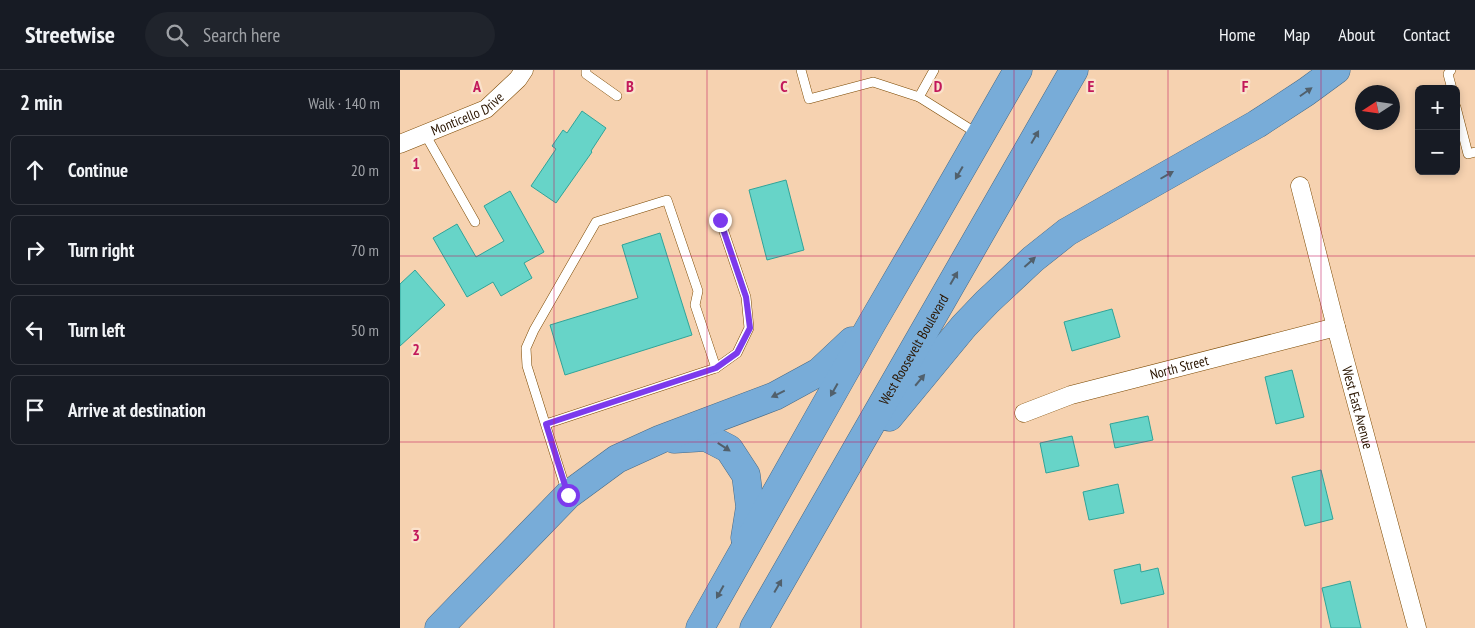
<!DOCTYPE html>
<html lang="en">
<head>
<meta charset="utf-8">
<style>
	body { margin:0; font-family:"PT Sans Narrow",sans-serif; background:#20242c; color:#f1f3f6 }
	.controls { position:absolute; right:15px; top:15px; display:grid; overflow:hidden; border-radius:8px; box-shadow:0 2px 8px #0003 }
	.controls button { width:45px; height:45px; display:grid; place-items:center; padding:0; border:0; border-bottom:1px solid #363941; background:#171b24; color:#f1f3f6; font:25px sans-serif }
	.compass { position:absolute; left:955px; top:15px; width:45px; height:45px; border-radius:50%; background:#171b24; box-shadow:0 2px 8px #0003; rotate:258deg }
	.stop { position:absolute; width:15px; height:15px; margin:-11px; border:4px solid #7c3aed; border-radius:50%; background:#fff }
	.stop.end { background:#7c3aed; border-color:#fff; box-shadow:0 1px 5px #0008 }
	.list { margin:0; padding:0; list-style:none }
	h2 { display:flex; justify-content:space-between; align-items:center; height:65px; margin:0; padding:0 20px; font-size:21px }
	h2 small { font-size:16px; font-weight:400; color:#9ea1a6 }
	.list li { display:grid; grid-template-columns:32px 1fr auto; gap:15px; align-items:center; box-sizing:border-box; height:70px; margin:0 10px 10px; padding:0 10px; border:1px solid #363941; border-radius:8px }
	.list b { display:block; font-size:19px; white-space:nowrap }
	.list em { font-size:16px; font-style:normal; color:#9ea1a6 }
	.icon { flex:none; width:28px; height:28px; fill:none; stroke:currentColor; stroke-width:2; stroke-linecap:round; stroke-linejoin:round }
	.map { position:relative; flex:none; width:1075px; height:558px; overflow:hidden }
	header { display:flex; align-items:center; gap:30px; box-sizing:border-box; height:70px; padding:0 25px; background:#171b24; border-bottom:1px solid #363941 }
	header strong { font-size:24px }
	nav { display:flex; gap:28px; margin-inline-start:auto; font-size:18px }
	.search { width:350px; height:45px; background:#20242c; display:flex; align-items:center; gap:12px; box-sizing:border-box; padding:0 18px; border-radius:28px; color:#9ea1a6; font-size:19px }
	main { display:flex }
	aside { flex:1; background:#171b24 }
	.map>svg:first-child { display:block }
	.building { fill:#67d4c8; stroke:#30a499 }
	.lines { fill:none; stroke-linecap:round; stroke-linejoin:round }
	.service-casing { stroke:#7b4800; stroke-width:10 }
	.minor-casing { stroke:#7b4800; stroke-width:19 }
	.trunk-casing { stroke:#476a86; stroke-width:29 }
	.service { stroke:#fff; stroke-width:9 }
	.minor { stroke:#fff; stroke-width:18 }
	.trunk { stroke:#78acd8; stroke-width:28 }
	.oneway { fill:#51606c }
	.route { stroke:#7c3aed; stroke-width:6 }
	.grid { fill:none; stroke:#c2185b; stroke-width:1; stroke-opacity:0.55 }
	.labels { text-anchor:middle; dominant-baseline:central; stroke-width:4.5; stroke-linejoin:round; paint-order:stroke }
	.street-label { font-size:14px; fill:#2a1500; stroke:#fae2cb }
	.grid-label { font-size:16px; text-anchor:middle; font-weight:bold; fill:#c2185b; stroke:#fae2cb; stroke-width:4.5; stroke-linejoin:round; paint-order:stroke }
</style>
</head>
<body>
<header>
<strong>Streetwise</strong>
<div class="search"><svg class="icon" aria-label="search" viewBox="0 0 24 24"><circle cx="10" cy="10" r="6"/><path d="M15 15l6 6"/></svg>Search here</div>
<nav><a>Home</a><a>Map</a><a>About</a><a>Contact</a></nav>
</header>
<main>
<aside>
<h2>2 min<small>Walk · 140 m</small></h2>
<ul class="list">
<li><svg class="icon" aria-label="ahead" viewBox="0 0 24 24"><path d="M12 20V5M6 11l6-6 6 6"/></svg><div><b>Continue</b></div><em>20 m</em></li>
<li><svg class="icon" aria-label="right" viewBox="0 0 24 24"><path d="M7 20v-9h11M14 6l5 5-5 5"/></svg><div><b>Turn right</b></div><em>70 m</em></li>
<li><svg class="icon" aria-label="left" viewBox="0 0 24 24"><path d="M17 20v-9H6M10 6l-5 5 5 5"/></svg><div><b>Turn left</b></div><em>50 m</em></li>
<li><svg class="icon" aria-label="arrive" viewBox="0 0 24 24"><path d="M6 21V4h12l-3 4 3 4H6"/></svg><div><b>Arrive at destination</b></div></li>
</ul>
</aside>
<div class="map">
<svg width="1075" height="558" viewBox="0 0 1075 558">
	<rect width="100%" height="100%" fill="#f6d2b0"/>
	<g class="building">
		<path d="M182,41l24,17 -15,23 1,1 -36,51 -25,-17 25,-37 -4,-3 11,-16 4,3z"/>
		<path d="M386,110l18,70 -37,10 -18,-70z"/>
		<path d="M110,121l34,61 -20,11 8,15 -31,18 -8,-14 -26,15 -34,-59 24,-14 19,33 28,-16 -20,-35z"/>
		<path d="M260,163l32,102 -127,40 -15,-50 88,-27 -16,-53z"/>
		<path d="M15,200l30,35 -45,41v-62z"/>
		<path d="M712,239l8,28 -48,14 -8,-29z"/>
		<path d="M892,300l12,47 -28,7 -11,-47z"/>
		<path d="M748,346l5,24 -38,8 -5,-24z"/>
		<path d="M672,366l7,30 -33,7 -6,-30z"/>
		<path d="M921,400l12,49 -28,7 -13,-49z"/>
		<path d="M718,414l6,29 -35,7 -6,-28z"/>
		<path d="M740,494l1,8 17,-4 6,26 -43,10 -7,-34z"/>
		<path d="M950,511l11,47h-30l-9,-40z"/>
	</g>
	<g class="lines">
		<defs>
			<g id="service">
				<path d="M186,0v4l31,22"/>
				<path d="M401,0l8,29 64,-17 46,15"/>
				<path d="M534,0l-15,27 59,37"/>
				<path d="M1051,0l-3,4 4,15"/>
				<path d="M1056,37l12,47 7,-2"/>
				<path d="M25,64l50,88"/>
				<path d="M316,298l21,-15 12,-25 -3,-31 -26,-77"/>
				<path d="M146,354l170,-56 -21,-63 3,-14 -31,-91 -71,22 -62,108 -8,18 1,18 40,127"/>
			</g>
			<g id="minor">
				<path id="s1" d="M0,74l86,-35 32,-30 6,-9"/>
				<path id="s2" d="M900,116l36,141 81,301"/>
				<path id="s3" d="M624,343l47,-18 265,-68"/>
			</g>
			<g id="trunk">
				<path d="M489,347l75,-91 23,-24 46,-43 34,-27 190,-108 49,-32 30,-22"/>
				<path d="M274,369l32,-2 23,12 17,26 4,32 -5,31"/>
				<path d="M39,558l129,-133 49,-36 44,-20 114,-43 44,-24 33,-31"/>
				<path d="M300,558l172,-305 57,-98 89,-155"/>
				<path id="s4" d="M354,558l320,-558"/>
			</g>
		</defs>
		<use href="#service" class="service-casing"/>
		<use href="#minor" class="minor-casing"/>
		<use href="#trunk" class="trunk-casing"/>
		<use href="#service" class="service"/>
		<use href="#minor" class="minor"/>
		<use href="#trunk" class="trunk"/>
	</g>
	<defs><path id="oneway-solid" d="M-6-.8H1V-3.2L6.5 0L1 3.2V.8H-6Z" transform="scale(1.25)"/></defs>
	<g class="oneway">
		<use href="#oneway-solid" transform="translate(906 22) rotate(-35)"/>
		<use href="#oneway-solid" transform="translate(635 67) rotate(-60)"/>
		<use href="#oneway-solid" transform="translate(559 103) rotate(120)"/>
		<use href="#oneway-solid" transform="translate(767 105) rotate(-30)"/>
		<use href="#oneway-solid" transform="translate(630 192) rotate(-42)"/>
		<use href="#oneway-solid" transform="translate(554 208) rotate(-60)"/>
		<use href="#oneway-solid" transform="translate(520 310) rotate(-50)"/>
		<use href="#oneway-solid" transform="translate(434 320) rotate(119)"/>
		<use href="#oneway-solid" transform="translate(378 324) rotate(154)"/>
		<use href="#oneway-solid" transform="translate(324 377) rotate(33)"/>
		<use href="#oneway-solid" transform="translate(378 516) rotate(-60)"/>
		<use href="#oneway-solid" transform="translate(320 522) rotate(119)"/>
	</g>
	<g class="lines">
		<path class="route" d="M168,425l-22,-71 170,-56 21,-15 13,-25 -4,-31 -26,-77"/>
	</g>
	<path class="grid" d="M154,0v558M307,0v558M461,0v558M614,0v558M768,0v558M921,0v558M0,186h1075M0,372h1075"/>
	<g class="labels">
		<g class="street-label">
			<text stroke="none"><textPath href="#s1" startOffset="74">Monticello Drive</textPath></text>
			<text stroke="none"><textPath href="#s4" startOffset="321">West Roosevelt Boulevard</textPath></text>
			<text stroke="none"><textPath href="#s3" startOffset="162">North Street</textPath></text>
			<text stroke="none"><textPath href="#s2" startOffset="229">West East Avenue</textPath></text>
		</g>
	</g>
	<g class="grid-label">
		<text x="77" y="22">A</text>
		<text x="230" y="22">B</text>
		<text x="384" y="22">C</text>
		<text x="538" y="22">D</text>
		<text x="691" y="22">E</text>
		<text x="845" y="22">F</text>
		<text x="16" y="99">1</text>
		<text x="16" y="285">2</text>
		<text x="16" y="471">3</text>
	</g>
</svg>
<div class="controls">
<button>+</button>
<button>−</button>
</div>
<svg class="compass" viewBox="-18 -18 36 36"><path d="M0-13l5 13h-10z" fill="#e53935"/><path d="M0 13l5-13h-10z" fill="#9ea1a6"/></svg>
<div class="stop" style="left:168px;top:425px"></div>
<div class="stop end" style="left:320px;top:150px"></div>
</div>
</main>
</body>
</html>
